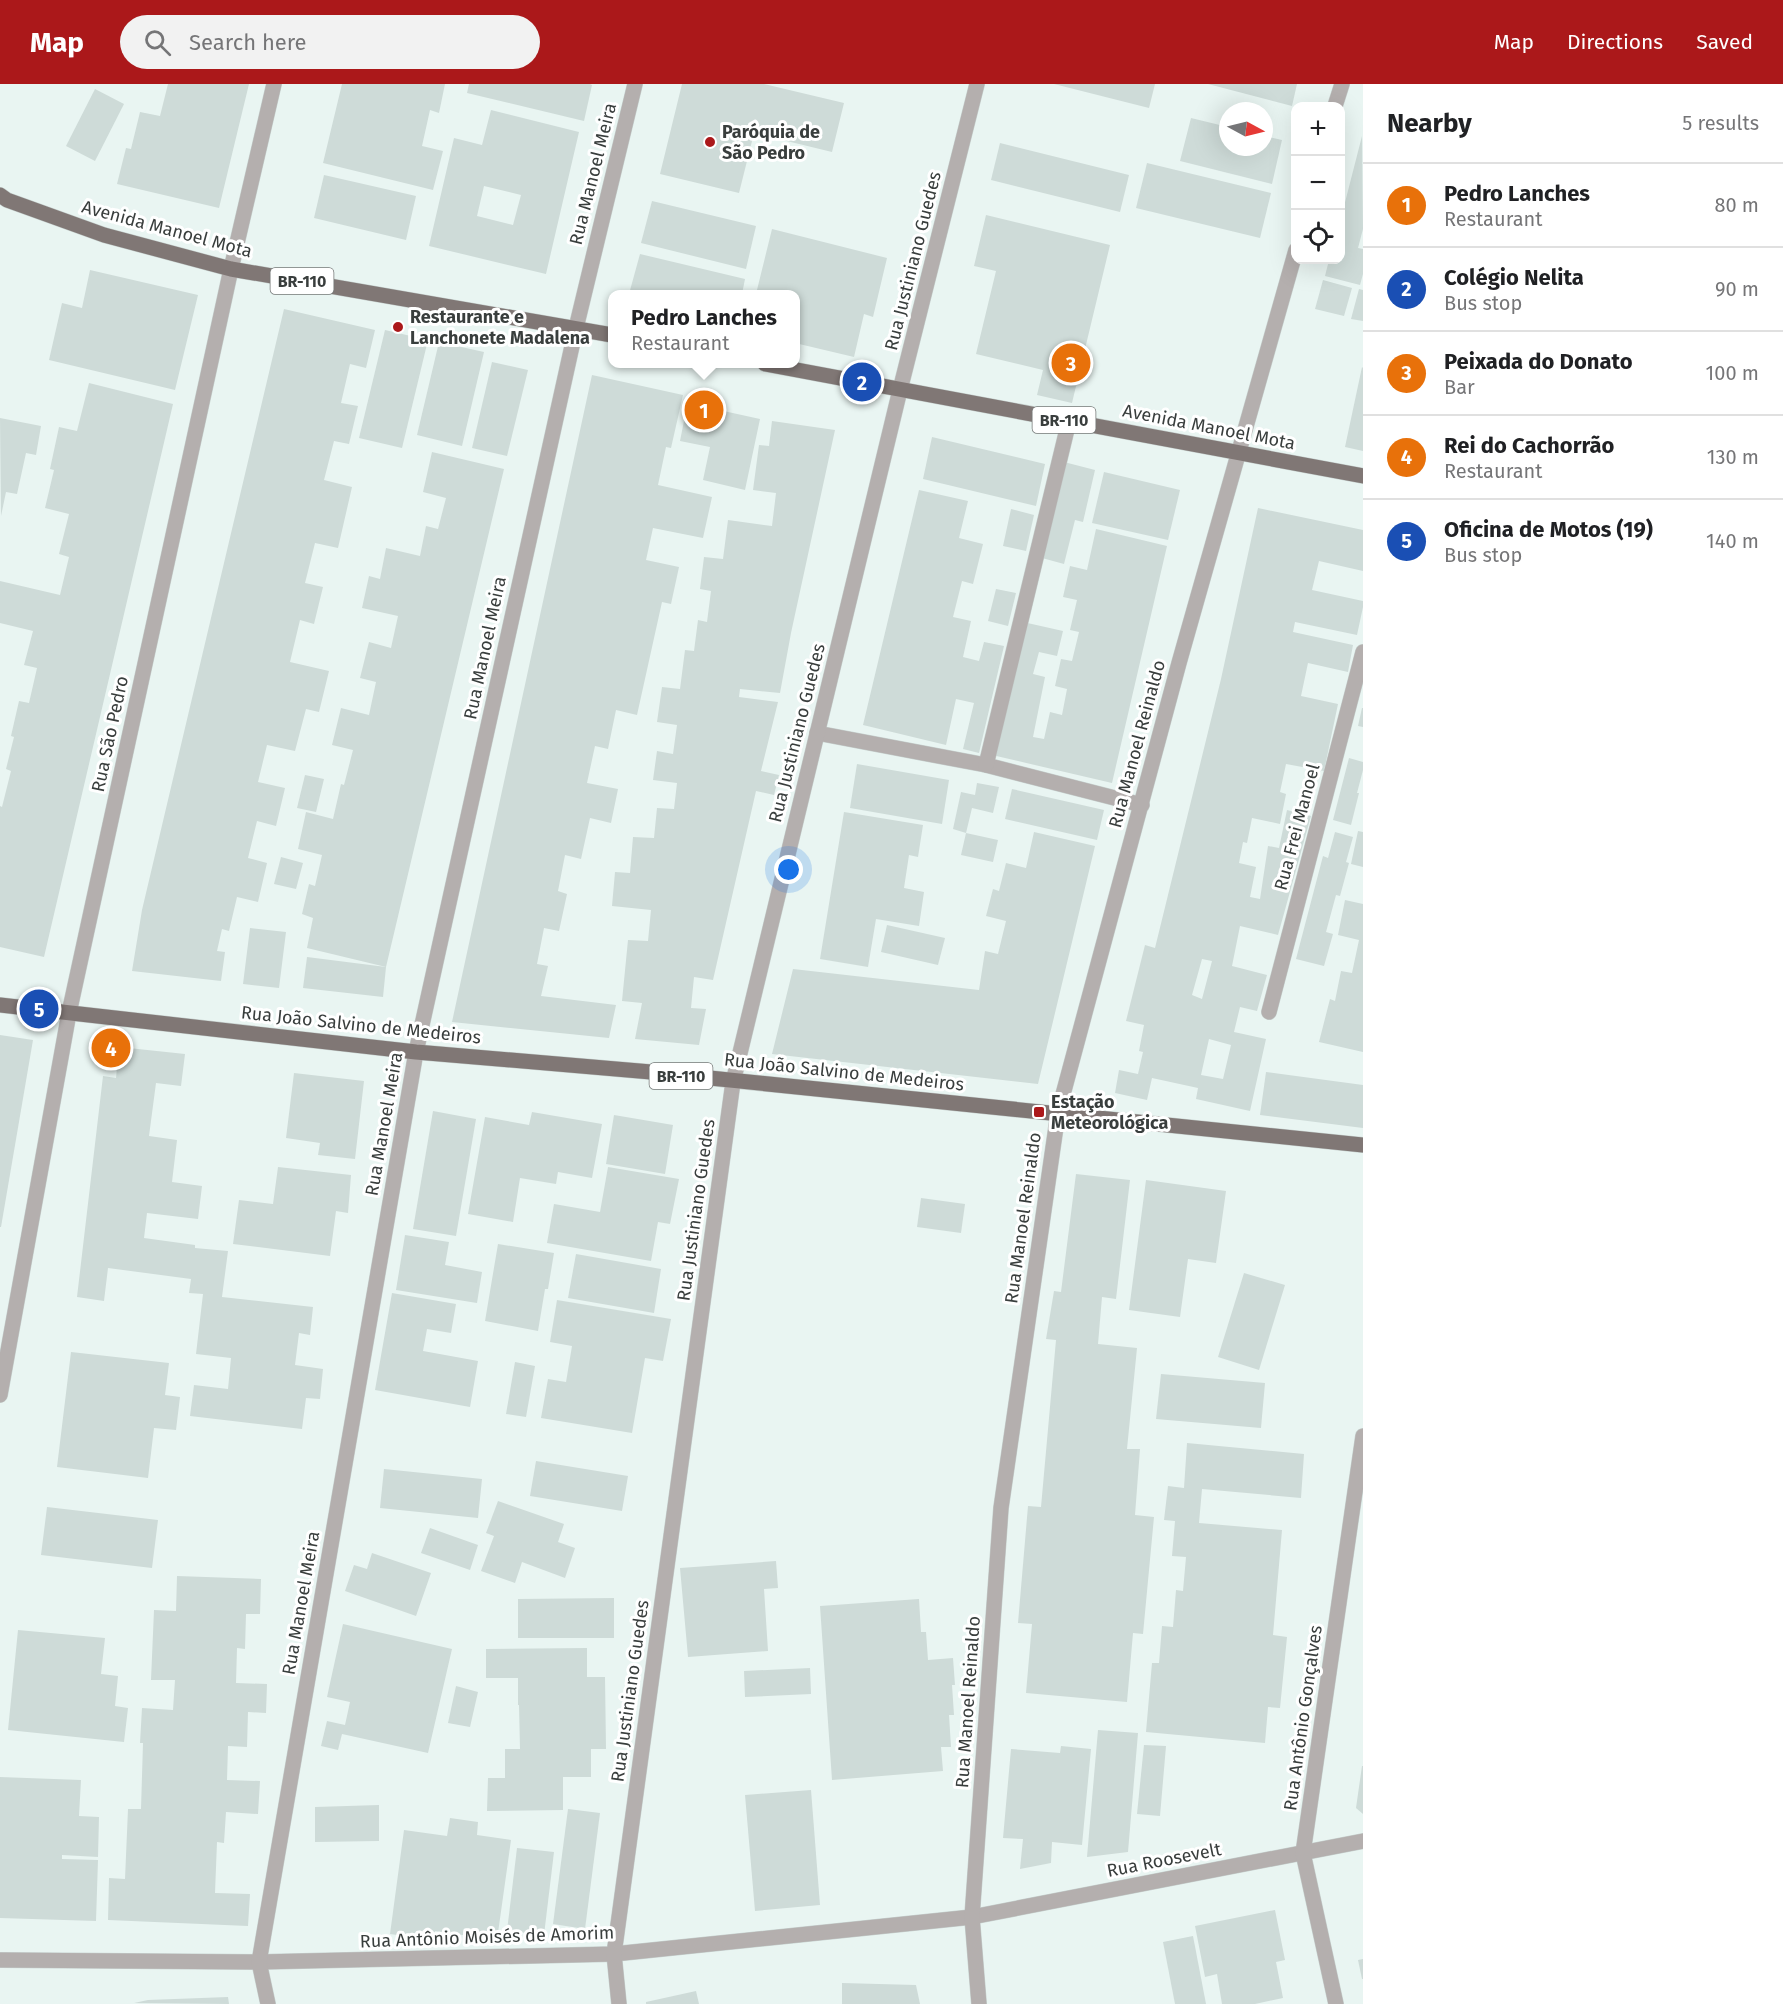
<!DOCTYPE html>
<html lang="en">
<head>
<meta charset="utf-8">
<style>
	body { margin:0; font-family:"Fira Sans",sans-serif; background:#f2f2f2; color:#202124 }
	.controls { position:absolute; right:18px; top:18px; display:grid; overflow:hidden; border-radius:12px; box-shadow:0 6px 24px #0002 }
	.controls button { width:54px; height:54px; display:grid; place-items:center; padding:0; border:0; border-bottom:2px solid #e0e0e0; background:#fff; color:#202124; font:30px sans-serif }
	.compass { position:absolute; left:1219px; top:18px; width:54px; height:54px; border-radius:50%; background:#fff; box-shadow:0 6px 24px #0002; rotate:97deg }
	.you { position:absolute; left:789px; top:786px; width:21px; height:21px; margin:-15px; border:4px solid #fff; border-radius:50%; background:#1a73e8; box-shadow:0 0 0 9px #1a73e833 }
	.badge { display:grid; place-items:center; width:39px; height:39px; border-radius:50%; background:#ab181a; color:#fff; font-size:20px; font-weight:700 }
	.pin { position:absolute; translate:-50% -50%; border:3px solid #fff; box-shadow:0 2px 6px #0006 }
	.popup { position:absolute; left:608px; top:206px; width:192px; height:78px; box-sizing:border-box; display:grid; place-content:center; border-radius:12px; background:#fff; filter:drop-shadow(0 2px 4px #0005); font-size:20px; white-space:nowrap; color:#757577 }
	.popup b { font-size:22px; color:#202124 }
	.popup::after { content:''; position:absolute; left:50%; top:100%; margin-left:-12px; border:12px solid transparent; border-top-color:#fff }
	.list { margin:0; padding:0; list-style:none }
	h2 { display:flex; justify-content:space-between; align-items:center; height:78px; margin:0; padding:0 24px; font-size:26px }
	h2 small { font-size:20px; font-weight:400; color:#757577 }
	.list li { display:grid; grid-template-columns:39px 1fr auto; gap:18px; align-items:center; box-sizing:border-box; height:84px; padding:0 24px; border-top:2px solid #e0e0e0 }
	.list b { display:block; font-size:22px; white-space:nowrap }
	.list p { margin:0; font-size:20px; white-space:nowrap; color:#757577 }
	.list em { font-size:20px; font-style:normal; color:#757577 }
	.icon { flex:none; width:33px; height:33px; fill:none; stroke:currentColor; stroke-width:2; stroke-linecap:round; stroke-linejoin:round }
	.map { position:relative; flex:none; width:1363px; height:1920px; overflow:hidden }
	header { display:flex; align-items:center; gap:36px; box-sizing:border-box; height:84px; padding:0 30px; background:#ab181a; color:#fff }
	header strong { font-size:28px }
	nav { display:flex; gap:33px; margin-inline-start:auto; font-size:21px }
	.search { width:420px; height:54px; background:#f2f2f2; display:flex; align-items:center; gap:15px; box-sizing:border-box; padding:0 21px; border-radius:33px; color:#757577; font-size:22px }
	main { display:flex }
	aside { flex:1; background:#fff }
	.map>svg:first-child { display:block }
	.building { fill:#cedbd8; fill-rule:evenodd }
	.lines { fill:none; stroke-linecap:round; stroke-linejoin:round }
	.service-casing { stroke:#c6d0ce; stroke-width:16 }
	.minor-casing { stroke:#c6d0ce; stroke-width:16 }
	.primary-casing { stroke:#c6d0ce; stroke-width:16 }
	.service { stroke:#b4afae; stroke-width:15 }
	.minor { stroke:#b4afae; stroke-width:15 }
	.primary { stroke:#807775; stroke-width:15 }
	.poi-dot { fill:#ab181a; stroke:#fff; stroke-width:2 }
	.labels { text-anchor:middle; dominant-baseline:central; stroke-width:6; stroke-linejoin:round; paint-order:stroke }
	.shield { fill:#fff; stroke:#747877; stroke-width:1.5 }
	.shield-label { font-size:16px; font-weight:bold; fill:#393e3d }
	.poi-label { font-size:18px; font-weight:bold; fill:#393e3d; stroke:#fff; text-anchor:start }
	.street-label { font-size:18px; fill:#393e3d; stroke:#fff }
</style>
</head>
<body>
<header>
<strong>Map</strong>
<div class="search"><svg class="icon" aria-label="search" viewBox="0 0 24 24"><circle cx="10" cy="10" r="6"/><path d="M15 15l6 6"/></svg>Search here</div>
<nav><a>Map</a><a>Directions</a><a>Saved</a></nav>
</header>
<main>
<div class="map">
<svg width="1363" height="1920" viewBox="0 0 1363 1920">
	<rect width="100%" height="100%" fill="#e9f5f2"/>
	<g class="building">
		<path d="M168,0h81l-30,124 -102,-24 9,-36 5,1 9,-37 20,4z"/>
		<path d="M342,0h103l-6,29 -9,-3 -8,36 21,5 -10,39 -110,-27z"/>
		<path d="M469,0h121l2,1 -8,36 -117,-28z"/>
		<path d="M682,0h82l80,19 -12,49 -78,-19 -15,60 -79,-19z"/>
		<path d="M1054,0h101l-6,24z"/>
		<path d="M1208,0h89l-5,22z"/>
		<path d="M95,5l29,15 -29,57 -29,-15z"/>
		<path d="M491,26l88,22 -33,142 -117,-28 25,-108 28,7zM484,102l37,9 -8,30 -36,-9z"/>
		<path d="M1191,34l37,9v20h36v-11l18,4 -10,44 -92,-23z"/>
		<path d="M1362,52l1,93 -5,19 5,1v25l-3,11 -35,-9 4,-16h12v-42z"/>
		<path d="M1000,59l129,32 -9,37 -129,-32z"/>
		<path d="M1147,79l124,30 -11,45 -124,-30z"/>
		<path d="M324,91l92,21 -10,44 -92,-22z"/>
		<path d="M652,117l104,25 -10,43 -105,-26z"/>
		<path d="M986,131l124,30 -38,158 -35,-8 6,-25 -67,-16 20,-83 -22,-5z"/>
		<path d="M772,145l115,29 -14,59 -9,-3 -10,43 -59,-14v-49h-39z"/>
		<path d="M640,170l105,25 -3,15h-113z"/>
		<path d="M90,186l108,25 -23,95 -126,-30 13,-57 20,5z"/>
		<path d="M1323,196l29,8 -8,28 -29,-7z"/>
		<path d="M1359,205l4,1v31l-12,-2z"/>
		<path d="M284,225l91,21 -9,38 -16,-4 -9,39 17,3 -9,38 -15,-3 -10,39 28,7 -14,61 -23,-5 -10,40 18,4 -9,37 -14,-4 -10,42 39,9 -10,41 -13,-3 -11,42 -28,-6 -9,37 27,6 -9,38 -19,-5 -9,37 19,5 -9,39 -21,-5 -8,34 -7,-2 -5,22 8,1 -4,29 -89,-10 10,-61z"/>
		<path d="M385,246l43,10 -26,108 -43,-10z"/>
		<path d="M439,258l45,10 -22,94 -45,-11z"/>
		<path d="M492,278l36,8 -21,86 -35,-8z"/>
		<path d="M1362,283l1,1v83l-18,-4z"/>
		<path d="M592,291l91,20 -12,53 -5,-1 -8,38 54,12 -9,41 -50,-10 -7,32 33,7 -8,37 -9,-2 -25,113 -21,-5 -8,39 -13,-3 -8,37 31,6 -7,34 -21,-5 -9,41 -16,-4 -7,36 9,3 -8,37 -15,-3 -7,36 11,2 -7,30 75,9 -7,33 -157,-16z"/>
		<path d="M89,299l84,21 -129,553 -44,-10v-141l2,1 9,-36 -5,-2 8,-32 -3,-1 8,-35 10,2 8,-35 -13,-3 9,-34 -33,-8v-42l60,14 9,-38 -10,-3 10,-40 -24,-6 9,-38 -4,-1 9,-42 18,4z"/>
		<path d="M689,312l31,7 -1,7 41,9 -15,71 -42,-10 7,-33 -30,-6z"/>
		<path d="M0,334l41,8 -5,29 -10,-2 -9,41 -11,-2 -5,24z"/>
		<path d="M772,337l63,9 -44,203 -11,60 -40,-4 -1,8 39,5 -17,69 18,4 -5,20 -18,-4 -43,189 -19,-3 -3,31 15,1 -7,36 -64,-6 7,-36 -20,-2 6,-61 20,1 3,-31 -39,-4 3,-34 15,1 3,-36 21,1 3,-30 17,1 3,-26 -24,-3 4,-29 16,3 4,-29 -20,-3 5,-35 18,2 5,-39 9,1 4,-31 9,2 4,-31 -11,-2 4,-32 19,2 5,-39 44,6 4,-33 -23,-3 6,-45 10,1z"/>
		<path d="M932,353l113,27 -9,42 -113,-27z"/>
		<path d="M432,368l72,17 -118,498 -79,-19 6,-30 -11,-4 7,-30 6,2 7,-31 -24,-6 8,-37 27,7 8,-35 3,1 9,-35 -21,-5 9,-37 28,7 7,-33 -16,-4 9,-36 22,6 7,-32 -36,-8 7,-32 11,3 6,-31 34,8 6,-30 12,3 8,-31 -23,-6z"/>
		<path d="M1064,378l31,8 -12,52 -8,-2 -11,44 -22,-6z"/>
		<path d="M1104,388l76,18 -12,50 -76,-17z"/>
		<path d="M919,406l49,11 -9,37 24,6 -10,40 -11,-3 -9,36 18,4 -8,36 16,4 5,-19 20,4 -25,107 -16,-4 11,-46 -18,-4 -10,46 -83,-20z"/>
		<path d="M1258,424l105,22v41l-44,-10 -7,29 51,11v6l-6,28 -62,-13 -2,10 60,13 -5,27 -40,-9 -7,33 37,8 -14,67 -38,-7 -6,28 6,2 -6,30 -28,-6 -5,25 -4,-1 -4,21 17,4 -6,30 10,2 8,-53 11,2 8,-38 24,6 -33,119 -38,-9 -8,40 35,9 -10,36 -17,-4 -6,25 32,7 -16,72 -54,-12 2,-11 -46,-10 -5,22 -32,-7 4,-23 19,4 5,-22 -4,-1 5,-26 -18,-4 19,-76 10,3 66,-269zM1202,875l10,2 -10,38 -10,-4zM1209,955l22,6 -8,34 -22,-4z"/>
		<path d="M1011,425l23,6 -8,36 -23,-5z"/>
		<path d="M1096,445l71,17 -55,237 -120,-28 31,-133 40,9 -6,25 -18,-4 -6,22 12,3 -12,60 11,2 6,-27 12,3 5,-26 -12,-3 6,-27 11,2 7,-29 -9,-2 7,-30 -14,-3 7,-31 17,4z"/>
		<path d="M996,505l20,4 -8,33 -20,-5z"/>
		<path d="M1362,624h1v19l-5,-1z"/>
		<path d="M1349,674l14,4v8l-6,23h2l-8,32 -18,-5z"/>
		<path d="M857,680l92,16 -7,44 -92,-16z"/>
		<path d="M305,691l19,4 -8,33 -19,-4z"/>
		<path d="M977,699l22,4 -6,26 -21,-5 -6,25 32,7 -5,22 -32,-7 5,-22 -13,-4 8,-37 14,3z"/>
		<path d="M1012,705l92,21 -7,30 -92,-21z"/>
		<path d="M844,728l79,13 -5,32 -9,-2 -5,33 20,4 -5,34 -43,-7 -8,48 -48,-8z"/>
		<path d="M1358,747l5,1v35l-12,-3z"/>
		<path d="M1034,748l61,14 -57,238 -266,-30 21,-85 186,21 6,-39 13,3 8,-33 -20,-5 7,-27 6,2 7,-28 20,5z"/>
		<path d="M1335,748l18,5 -7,25 3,1 -9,33 -4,-1 -10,37 7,2 -9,32 -28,-7 27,-103 5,2z"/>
		<path d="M281,773l22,6 -7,26 -22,-5z"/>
		<path d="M1345,816l18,4v148l-44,-10 11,-43 5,2 6,-30 11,2 7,-33 -21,-5z"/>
		<path d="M887,841l58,13 -7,27 -57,-13z"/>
		<path d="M250,844l36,4 -7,56 -36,-4z"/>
		<path d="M307,873l79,10 -3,30 -80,-9z"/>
		<path d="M0,951l33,5 -32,187h-1z"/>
		<path d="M119,963l66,7 -4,32 -25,-3 -7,53 28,4 -5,42 30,4 -4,33 -51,-6 -3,25 51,7v3l33,3 -6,46 91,10 -3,28 -11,-2 -4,32 28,4 -3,30 -14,-1 -4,31 -112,-13 4,-31 34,4 3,-31 -35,-4 7,-60 -14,-1 2,-14 -83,-11 -4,33 -27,-4 26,-221 13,2z"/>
		<path d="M1266,988l97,13v43l-103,-13z"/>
		<path d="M294,989l70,8 -9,78 -37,-4 2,-12 -34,-5z"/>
		<path d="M433,1027l43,8 -20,117 -43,-7z"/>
		<path d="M532,1028l70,12 -10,54 -34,-6 -2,12 -36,-6 -7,44 -45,-8 17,-97 44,8z"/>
		<path d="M614,1031l59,10 -8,49 -59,-10z"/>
		<path d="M278,1083l73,8 -3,38 -12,-2 -6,45 -97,-12 6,-44 34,4z"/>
		<path d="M608,1083l71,12 -9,45 -12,-2 -7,39 -104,-18 7,-39 46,8z"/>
		<path d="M1076,1090l54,6 -14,119 -14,-2 -4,47 39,4 -10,101h13l-5,66 19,2 -11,117 -10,-1 -6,69 -101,-9 6,-69 -14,-1 10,-117 13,1 15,-167 -10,-1 8,-48 7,1z"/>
		<path d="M1146,1096l80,11 -10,72 -28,-4 -8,58 -51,-7z"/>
		<path d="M921,1114l44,6 -4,29 -44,-6z"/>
		<path d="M405,1151l44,7 -4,23 37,7 -5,31 -81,-13z"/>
		<path d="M498,1160l56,9 -6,36h-3l-7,42 -53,-10z"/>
		<path d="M576,1170l85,15 -7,44 -86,-15z"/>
		<path d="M1244,1189l41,12 -26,85 -41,-13z"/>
		<path d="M392,1209l64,11 -5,29 -24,-4 -4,22 55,10 -8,46 -95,-17z"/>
		<path d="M557,1216l114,19 -8,42 -18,-3 -13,75 -91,-15 7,-39 18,3 6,-36 -22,-4z"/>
		<path d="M71,1268l98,11 -4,32 15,2 -4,33 -22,-2 -6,50 -91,-11z"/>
		<path d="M515,1278l20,4 -9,51 -20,-3z"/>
		<path d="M1161,1290l104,9 -4,45 -105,-9z"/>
		<path d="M1187,1359l117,11 -3,44 -99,-9 -3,34 83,7 -9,105 14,2 -7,71 -12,-1 -3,36 -119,-11 6,-69h7l3,-37 11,1 3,-37 7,1 3,-34 -14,-1 3,-35 -11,-1 4,-34 16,2z"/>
		<path d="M536,1377l92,15 -6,35 -92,-15z"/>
		<path d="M384,1385l98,10 -4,39 -98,-10z"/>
		<path d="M498,1417l66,23 -6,18 17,6 -10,30 -43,-16 -7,21 -34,-12 13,-35 -8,-3z"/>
		<path d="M47,1423l111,13 -6,48 -111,-13z"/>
		<path d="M430,1444l48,17 -8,25 -49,-17z"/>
		<path d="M372,1469l59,20 -15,43 -71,-25 9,-26 13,4z"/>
		<path d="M776,1477l2,27 -14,1 4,62 -80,6 -8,-89z"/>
		<path d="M177,1492l84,3 -1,35h-14l-1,35 -8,-1 -1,35 31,1 -1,29 -18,-1 -1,35 -19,-1 -1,34 33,1 -2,33 -32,-2 -2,31 -7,-1 -2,51 35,1 -2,32 -140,-6 1,-42 16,1 3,-70h13l2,-66h-3l2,-35 31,2 2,-30h-24l3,-70 22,1z"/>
		<path d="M614,1514v40h-96v-39z"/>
		<path d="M919,1515l2,33h5l2,28 25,-2 2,27h-3l2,30h-5l2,32h-10l2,24 -111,9 -12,-174z"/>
		<path d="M343,1540l109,25 -24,104 -86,-19 -4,16 -17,-4 6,-25 18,4 5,-23 -23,-5z"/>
		<path d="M18,1546l87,8 -4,36 17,2 -3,30 13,2 -4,34 -116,-12z"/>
		<path d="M587,1564v29h18l1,72h-15v28h-28v33l-76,1 1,-33h17v-29h15l-1,-44h-1v-27h-32v-29z"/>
		<path d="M810,1584l1,26 -66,3 -1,-26z"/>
		<path d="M456,1602l22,6 -8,35 -22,-4z"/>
		<path d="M1098,1646l40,3 -10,119 -41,5z"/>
		<path d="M1144,1661l22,1 -6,70 -23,-2z"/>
		<path d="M1061,1662l30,3 -9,96 -30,-3 -1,21 -31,6 3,-30 -20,-1 8,-89 49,4z"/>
		<path d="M1362,1682h1v48l-7,-6z"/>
		<path d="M0,1693l81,3 -2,36 20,1 -1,40 -36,-2v4l36,1 -2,61 -96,-3z"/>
		<path d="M811,1706l9,115 -65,6 -10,-116z"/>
		<path d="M379,1721v36l-64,1v-35z"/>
		<path d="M568,1725l32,4 -15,116 -32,-5z"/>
		<path d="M450,1734l28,4 -1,13 34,5 -14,100 -62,-9 -1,9 -44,-6 14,-104 43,6z"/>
		<path d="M517,1764l37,4 -10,83 -37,-4z"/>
		<path d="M1275,1826l10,50 -9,2 7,36 -28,6h-33l-5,-30 -12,3 -10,-51z"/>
		<path d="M1193,1852l13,68h-31l-12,-62z"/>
		<path d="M1363,1875v20h-1l-4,-19z"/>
		<path d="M842,1899l74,2 4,19h-78z"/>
		<path d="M696,1907l3,13h-53v-2z"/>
		<path d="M228,1913l1,7 -95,-1 14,-3z"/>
	</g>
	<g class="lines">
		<defs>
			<g id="service">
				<path d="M817,649l169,32 156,40"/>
				<path d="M986,681l83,-344"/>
				<path d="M1269,928l94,-360"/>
			</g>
			<g id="minor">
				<path d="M1335,22l7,-22"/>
				<path d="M0,1311l69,-382 162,-744 43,-185"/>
				<path d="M0,1876l259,2 355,-8 358,-37 391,-76"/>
				<path d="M268,1920l-9,-42 157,-910 160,-724 59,-244"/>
				<path d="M619,1920l-5,-50 119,-872 167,-692 77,-306"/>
				<path d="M979,1920l-7,-87 29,-409 57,-395 121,-450 117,-413"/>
				<path d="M1336,1920l-33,-151 60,-417"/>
			</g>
			<g id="primary">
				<path d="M0,111l7,5 97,35 127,34 381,66"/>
				<path d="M765,280l598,112"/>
				<path d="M0,921l416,47 235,20 712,73"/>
			</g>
		</defs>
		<use href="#service" class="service-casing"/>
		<use href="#minor" class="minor-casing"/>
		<use href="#primary" class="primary-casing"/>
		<use href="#service" class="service"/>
		<use href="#minor" class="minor"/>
		<use href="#primary" class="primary"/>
	</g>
	<g class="poi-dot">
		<circle cx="710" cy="58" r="6"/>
		<circle cx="398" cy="243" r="6"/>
		<rect x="1033" y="1022" width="12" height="12" rx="3"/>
	</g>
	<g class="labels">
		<g class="shield">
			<rect x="270.5" y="184" width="63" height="26" rx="4.5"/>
			<rect x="1032.5" y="323" width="63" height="26" rx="4.5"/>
			<rect x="649.5" y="979" width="63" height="26" rx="4.5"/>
		</g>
		<g class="shield-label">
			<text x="302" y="197">BR-110</text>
			<text x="1064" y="336">BR-110</text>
			<text x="681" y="992">BR-110</text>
		</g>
		<g class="poi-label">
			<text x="722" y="48">Paróquia de<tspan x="722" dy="21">São Pedro</tspan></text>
			<text x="410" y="233">Restaurante e<tspan x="410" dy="21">Lanchonete Madalena</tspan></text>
			<text x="1051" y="1018">Estação<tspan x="1051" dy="21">Meteorológica</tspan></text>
		</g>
		<g class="street-label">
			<text transform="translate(593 90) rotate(-76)">Rua Manoel Meira</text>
			<text transform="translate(167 145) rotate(15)">Avenida Manoel Mota</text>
			<text transform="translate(913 177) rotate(-76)">Rua Justiniano Guedes</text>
			<text transform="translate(1209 343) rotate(11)">Avenida Manoel Mota</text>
			<text transform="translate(485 564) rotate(-78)">Rua Manoel Meira</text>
			<text transform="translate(797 649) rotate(-76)">Rua Justiniano Guedes</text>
			<text transform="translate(110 650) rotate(-78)">Rua São Pedro</text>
			<text transform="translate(1137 660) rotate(-75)">Rua Manoel Reinaldo</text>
			<text transform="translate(1297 743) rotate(-75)">Rua Frei Manoel</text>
			<text transform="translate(361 941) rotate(6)">Rua João Salvino de Medeiros</text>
			<text transform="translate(844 988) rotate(6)">Rua João Salvino de Medeiros</text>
			<text transform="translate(384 1040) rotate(-80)">Rua Manoel Meira</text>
			<text transform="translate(696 1126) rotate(-82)">Rua Justiniano Guedes</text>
			<text transform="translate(1023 1134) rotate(-82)">Rua Manoel Reinaldo</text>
			<text transform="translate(301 1519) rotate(-80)">Rua Manoel Meira</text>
			<text transform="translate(630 1607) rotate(-82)">Rua Justiniano Guedes</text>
			<text transform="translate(968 1618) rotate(-86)">Rua Manoel Reinaldo</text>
			<text transform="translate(1303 1634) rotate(-82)">Rua Antônio Gonçalves</text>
			<text transform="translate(1164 1776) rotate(-11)">Rua Roosevelt</text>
			<text transform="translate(487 1853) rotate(-2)">Rua Antônio Moisés de Amorim</text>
		</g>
	</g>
</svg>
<div class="controls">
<button>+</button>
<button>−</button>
<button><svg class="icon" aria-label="locate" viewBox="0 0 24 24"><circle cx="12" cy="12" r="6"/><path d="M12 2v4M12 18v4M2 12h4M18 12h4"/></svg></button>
</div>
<svg class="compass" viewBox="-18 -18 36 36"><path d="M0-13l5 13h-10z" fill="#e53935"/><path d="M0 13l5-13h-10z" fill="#757577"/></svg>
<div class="you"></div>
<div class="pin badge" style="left:704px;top:326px;background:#e8710a">1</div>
<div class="popup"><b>Pedro Lanches</b>Restaurant</div>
<div class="pin badge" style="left:862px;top:298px;background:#1a4fb4">2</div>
<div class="pin badge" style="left:1071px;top:279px;background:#e8710a">3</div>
<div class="pin badge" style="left:111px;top:964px;background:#e8710a">4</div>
<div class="pin badge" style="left:39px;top:925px;background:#1a4fb4">5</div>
</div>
<aside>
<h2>Nearby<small>5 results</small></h2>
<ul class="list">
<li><span class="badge" style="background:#e8710a">1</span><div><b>Pedro Lanches</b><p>Restaurant</p></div><em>80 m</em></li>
<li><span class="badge" style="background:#1a4fb4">2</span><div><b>Colégio Nelita</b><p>Bus stop</p></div><em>90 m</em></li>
<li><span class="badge" style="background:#e8710a">3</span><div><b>Peixada do Donato</b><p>Bar</p></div><em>100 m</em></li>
<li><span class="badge" style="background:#e8710a">4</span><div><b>Rei do Cachorrão</b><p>Restaurant</p></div><em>130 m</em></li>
<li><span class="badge" style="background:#1a4fb4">5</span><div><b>Oficina de Motos (19)</b><p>Bus stop</p></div><em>140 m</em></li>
</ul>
</aside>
</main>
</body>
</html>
